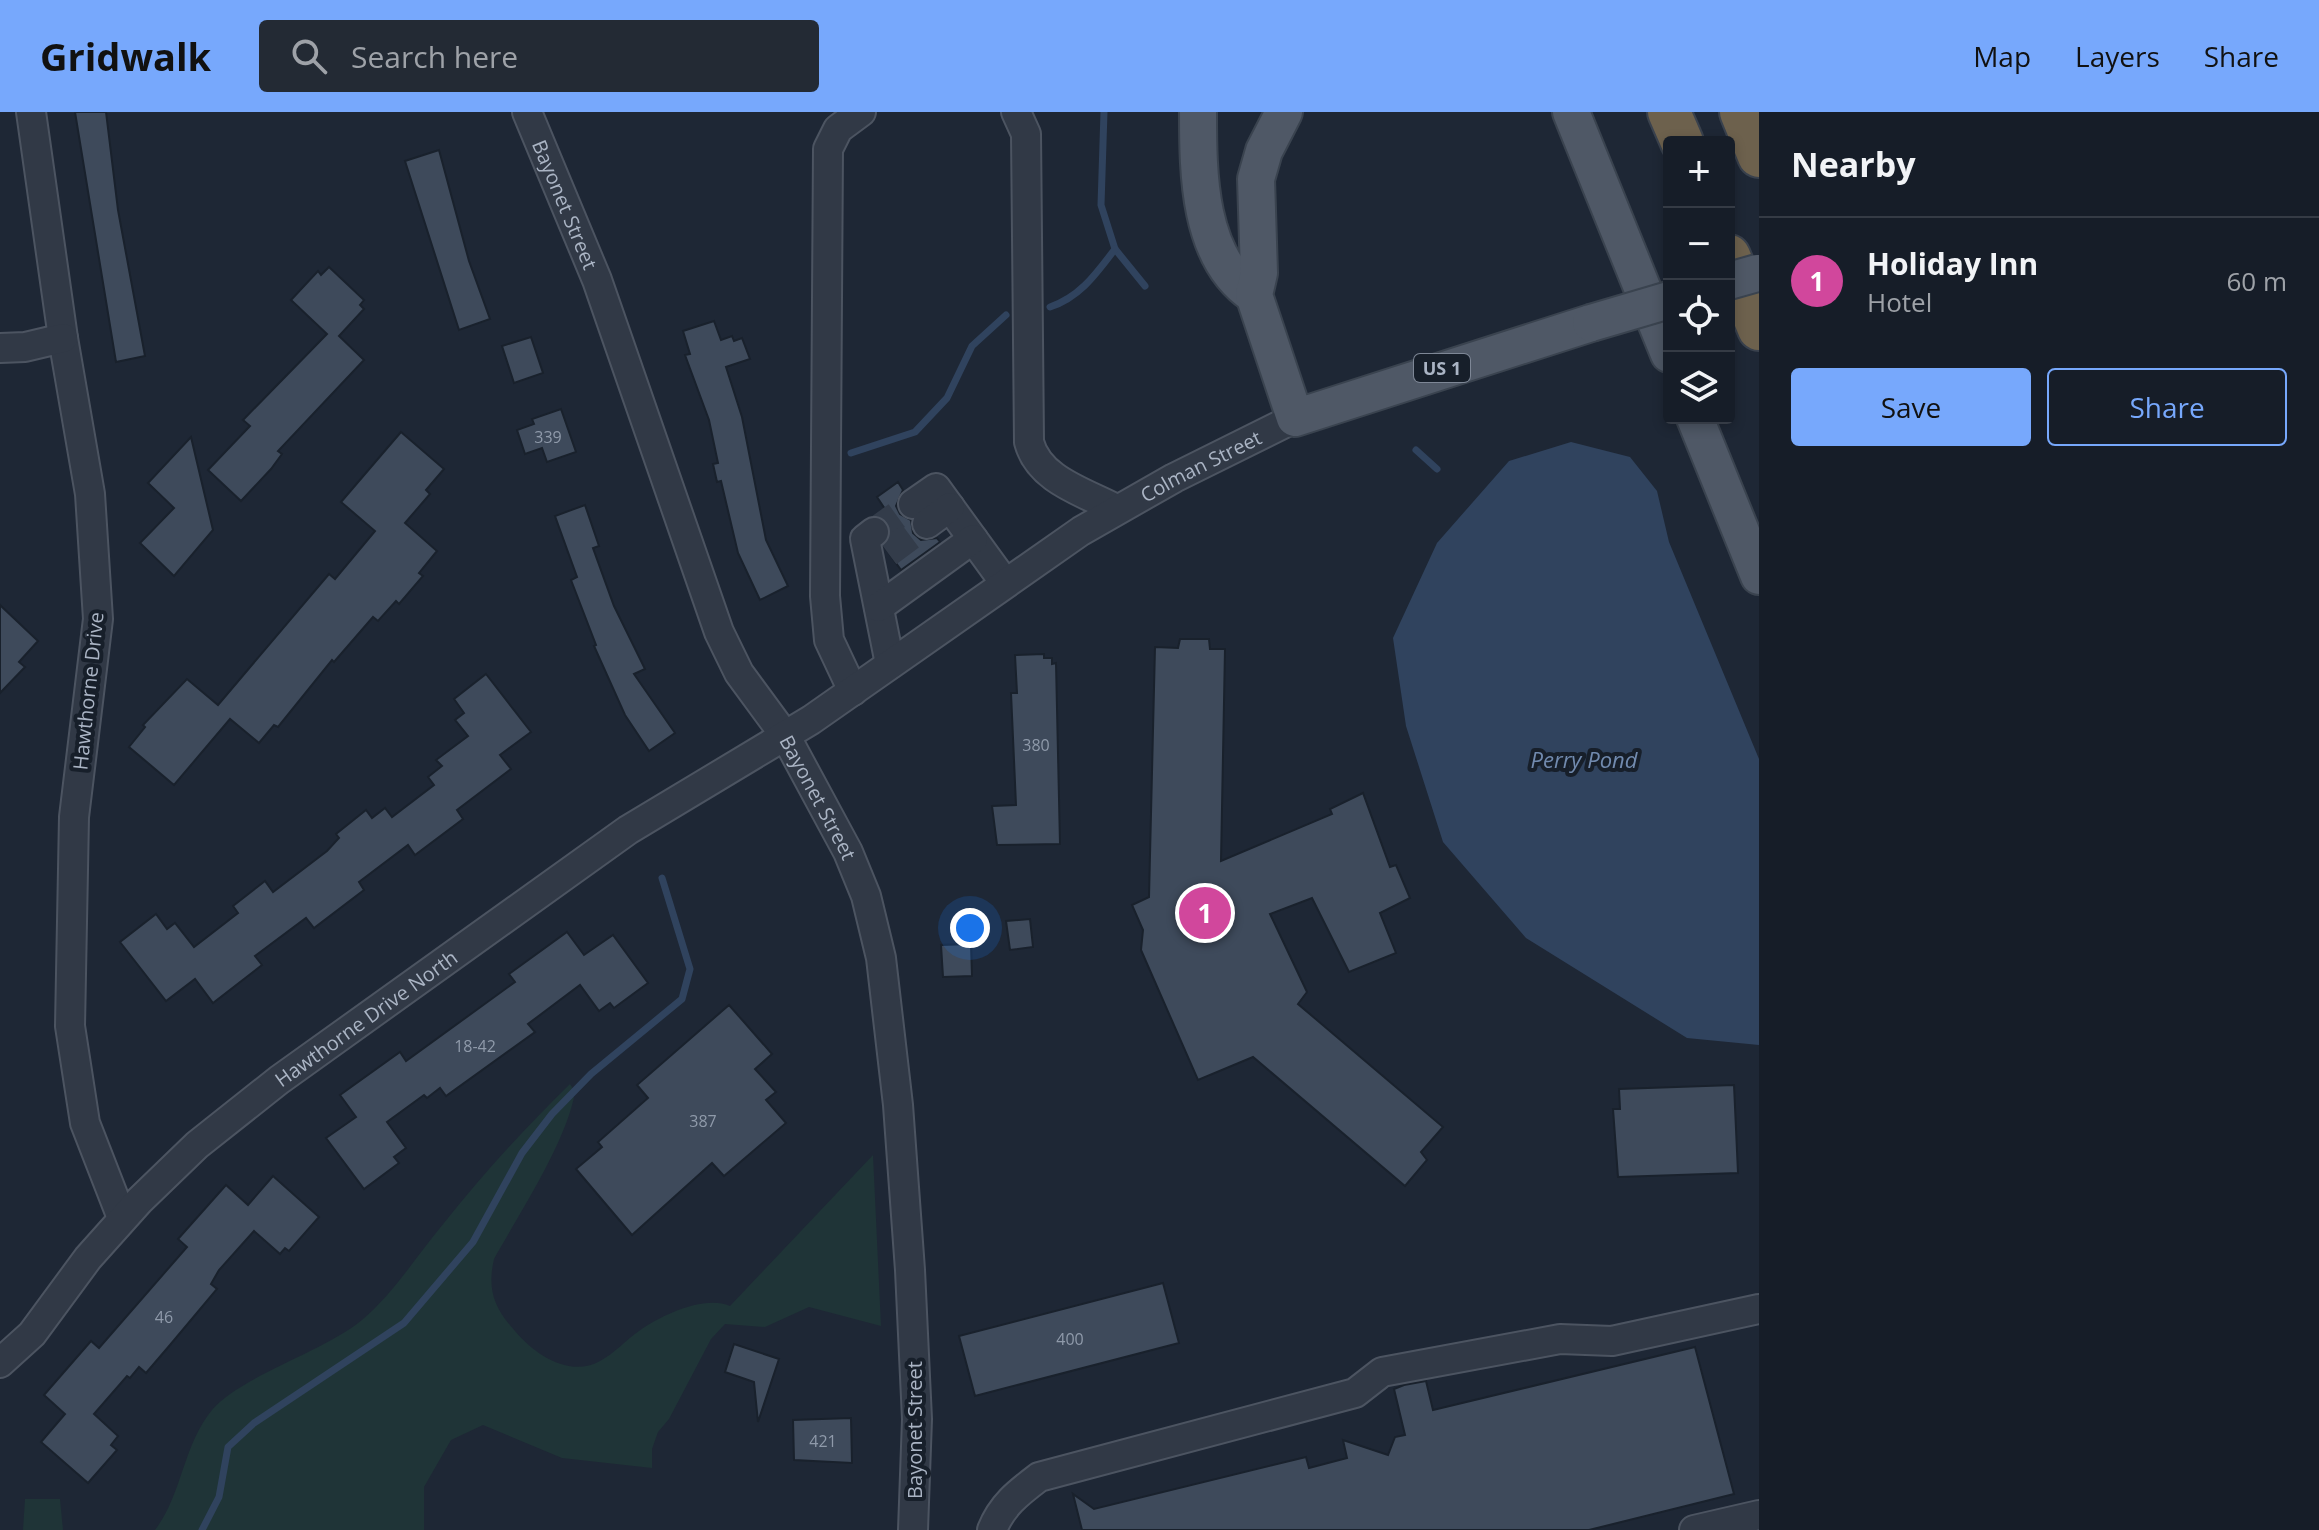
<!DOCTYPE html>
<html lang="en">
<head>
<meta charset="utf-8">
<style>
	body { margin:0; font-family:"Open Sans",sans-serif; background:#232a34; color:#f1f3f6 }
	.controls { position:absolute; right:24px; top:24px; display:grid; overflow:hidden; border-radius:8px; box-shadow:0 4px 12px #0003 }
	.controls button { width:72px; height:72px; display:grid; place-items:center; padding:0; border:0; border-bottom:2px solid #353b45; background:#161d28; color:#f1f3f6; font:40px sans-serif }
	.you { position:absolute; left:970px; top:816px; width:28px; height:28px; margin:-20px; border:6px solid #fff; border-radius:50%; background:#1a73e8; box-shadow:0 0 0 12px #1a73e833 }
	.badge { display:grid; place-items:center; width:52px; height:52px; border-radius:50%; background:#77a8fc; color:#fff; font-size:26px; font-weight:700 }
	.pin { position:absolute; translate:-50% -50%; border:4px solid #fff; box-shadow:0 2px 8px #0006 }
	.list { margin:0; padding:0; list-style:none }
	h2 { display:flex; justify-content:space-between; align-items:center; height:104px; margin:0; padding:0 32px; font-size:34px }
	h2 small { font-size:26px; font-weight:400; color:#9ea2a8 }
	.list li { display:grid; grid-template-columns:52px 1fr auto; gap:24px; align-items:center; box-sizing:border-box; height:128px; padding:0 32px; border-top:2px solid #353b45 }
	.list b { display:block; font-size:30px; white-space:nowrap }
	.list p { margin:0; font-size:26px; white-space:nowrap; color:#9ea2a8 }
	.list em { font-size:26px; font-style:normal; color:#9ea2a8 }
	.actions { display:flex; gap:16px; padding:24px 32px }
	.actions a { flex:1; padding:18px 0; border:2px solid #77a8fc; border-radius:8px; text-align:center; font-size:28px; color:#77a8fc }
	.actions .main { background:#77a8fc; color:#111 }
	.icon { flex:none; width:44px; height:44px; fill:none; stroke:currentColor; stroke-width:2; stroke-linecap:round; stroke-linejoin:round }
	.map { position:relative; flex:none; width:1759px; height:1418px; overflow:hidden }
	header { display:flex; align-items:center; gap:48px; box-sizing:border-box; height:112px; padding:0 40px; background:#77a8fc; color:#111 }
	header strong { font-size:38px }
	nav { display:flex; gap:44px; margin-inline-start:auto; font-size:28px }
	.search { width:560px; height:72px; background:#232a34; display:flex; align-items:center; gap:20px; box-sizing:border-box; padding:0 28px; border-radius:8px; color:#9ea2a8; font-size:30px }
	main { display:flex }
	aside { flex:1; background:#161d28 }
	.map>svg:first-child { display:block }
	.green { fill:#1f3437 }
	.water { fill:#30435e }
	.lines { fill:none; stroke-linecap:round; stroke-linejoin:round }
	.stream { stroke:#30435e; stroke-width:7 }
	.building { fill:#3e4a5b; stroke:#19212c; stroke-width:2 }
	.minor-tunnel { stroke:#333c4a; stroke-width:28; stroke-dasharray:28 14; stroke-linecap:butt }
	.minor-casing { stroke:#4c5461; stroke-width:32 }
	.major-casing { stroke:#3a434f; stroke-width:40 }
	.highway-casing { stroke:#39414d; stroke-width:46 }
	.minor { stroke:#313946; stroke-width:28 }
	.major { stroke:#4f5866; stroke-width:36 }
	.highway { stroke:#6d614d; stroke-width:42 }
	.major-bridge-casing { stroke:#3a434f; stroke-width:40; stroke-linecap:butt }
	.major-bridge { stroke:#4f5866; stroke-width:36 }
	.labels { text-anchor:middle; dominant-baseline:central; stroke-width:8; stroke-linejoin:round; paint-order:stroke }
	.number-label { font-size:16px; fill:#8f9aaa }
	.shield { fill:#171f2a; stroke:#7e8796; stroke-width:2 }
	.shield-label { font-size:18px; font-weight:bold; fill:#aab4c4 }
	.street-label { font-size:20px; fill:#aab4c4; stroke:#171f2a }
	.water-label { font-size:22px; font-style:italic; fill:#718aae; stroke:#171f2a }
</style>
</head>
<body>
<header>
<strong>Gridwalk</strong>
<div class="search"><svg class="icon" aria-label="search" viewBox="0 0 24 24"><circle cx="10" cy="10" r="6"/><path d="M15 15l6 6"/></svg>Search here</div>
<nav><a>Map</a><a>Layers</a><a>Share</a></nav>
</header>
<main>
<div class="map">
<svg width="1759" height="1418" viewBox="0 0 1759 1418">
	<rect width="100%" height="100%" fill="#1e2735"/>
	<g class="green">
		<path d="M570,972l5,8c-8,49 -56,122 -81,167 -7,30 0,49 21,72 20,24 55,47 85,30 15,-8 26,-21 39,-30 23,-16 65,-36 91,-25l143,-151 8,171 -72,-19 -44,20 -40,-3 -14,15 -42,80 -11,13 -6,17v19l-90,-10 -79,-33 -32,15 -27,47v43h-269c27,-35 28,-85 57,-120 27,-33 111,-58 150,-90 32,-27 55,-65 82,-97 39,-49 81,-95 126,-139z"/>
		<path d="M25,1387h35l3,31h-40z"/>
	</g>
	<path class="water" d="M1571,330l59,15 27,34 12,51 90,217v286l-72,-7 -161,-100 -83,-96 -37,-116 -13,-88 44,-95 72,-82z"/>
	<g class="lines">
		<g class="stream">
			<path d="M1104,0l-3,93 14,44 30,37"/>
			<path d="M1050,195c30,-10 46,-33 65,-58"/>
			<path d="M1416,338l21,19"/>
			<path d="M851,341l64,-21 32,-34 25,-52 34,-31"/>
			<path d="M202,1418l17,-33 9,-50 26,-24 150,-100 69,-81 49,-89 30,-39 39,-40 91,-75 8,-30 -28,-91"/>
		</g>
	</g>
	<g class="building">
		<path d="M75,0h31l12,98 27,146 -29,6z"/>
		<path d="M439,38l30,111 21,58 -31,11 -54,-169z"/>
		<path d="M329,155l35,33 -4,5 4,4 -25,27 25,24 -86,91 4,3 -11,15 -30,32 -33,-31 42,-44 -7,-6 84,-86 -36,-34 27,-29 3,4z"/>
		<path d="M714,209l7,19 11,-4 2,5 8,-3 8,21 -24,8 16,50 24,123 22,46 -28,14 -22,-47 -17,-72 -4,1 -4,-18 5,-1 -9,-43 -24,-65 5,-1 -7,-23z"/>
		<path d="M531,225l12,36 -29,10 -12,-37z"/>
		<path d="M561,297l15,43 -29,10 -5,-14 -17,6 -8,-24 17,-6 -2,-5z"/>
		<path d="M401,320l43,37 -18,21 4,4 -25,29 32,28 -18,22 4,3 -24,28 -3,-3 -18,20 -5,-4 -39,45 -2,-2 -54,67 -4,-2 -15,18 -29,-24 -56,66 -45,-38 16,-20 -2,-2 44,-46 31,26 111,-131 6,5 40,-48 -34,-29z"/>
		<path d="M191,325l22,93 -39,46 -34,-33 34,-35 -26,-25z"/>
		<path d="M898,370l5,8 -7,16 4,8 11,6 2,13 8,7 16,-2 3,4 -39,28 -17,-24 7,-16 -7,-11 5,-4 -12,-18z"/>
		<path d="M585,393l14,41 -6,2 21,58 31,63 -11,5 41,59 -26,18 -24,-36 -31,-69 2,-1 -25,-65 6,-3 -22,-61z"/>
		<path d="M0,493l38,36 -19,21 6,5 -25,26z"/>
		<path d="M1180,527h29l1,10h15l-4,212 111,-47 -2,-5 33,-16 27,74 6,-2 14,33 -30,15 16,40 -47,19 -37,-74 -42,16 37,78 -9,12 145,123 -22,25 6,8 -22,26 -152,-129 -55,23 -57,-130 2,-20 -11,-25 17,-8 6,-250 23,1z"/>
		<path d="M1044,542v4h8v6l4,-1 4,181 -63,1 -5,-39 24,-1 -5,-112h6l-2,-38z"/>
		<path d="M486,562l45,58 -31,23 11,14 -54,41 6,9 -48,36 -7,-10 -49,37 5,8 -50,38 -8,-10 -51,38 7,9 -49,38 -18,-24 -29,22 -46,-59 36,-28 11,15 8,-6 19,24 44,-34 -5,-7 32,-25 8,11 54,-41 12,-13 -3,-4 30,-24 6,8 13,-10 7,9 42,-32 -6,-8 14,-11 -6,-6 32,-24 -13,-16 9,-7 -10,-14z"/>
		<path d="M1030,807l3,28 -23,3 -4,-29z"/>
		<path d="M567,820l17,23 29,-20 35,48 -34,25 -4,-5 -11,8 -19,-26 -52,39 7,8 -89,64 -6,-8 -13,10 -3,-3 -37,27 19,26 -12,9 5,6 -35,26 -38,-51 30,-21 -16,-22 60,-43 6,9 109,-79 -6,-8z"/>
		<path d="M971,832l1,32 -29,1 -2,-32z"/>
		<path d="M729,893l43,49 -17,15 21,23 -10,8 20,23 -62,53 -12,-13 -80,72 -56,-66 26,-22 -4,-5 50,-44 -11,-13z"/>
		<path d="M1734,973l4,88 -120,4 -5,-68h7l-1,-20z"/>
		<path d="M273,1064l46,41 -30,34 -4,-3 -5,6 -26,-23 -35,39 -8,14 6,5 -47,56 -24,28 -7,-6 -9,11 -3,-2 -33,38 24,22 -7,9 6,5 -29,33 -47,-41 24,-28 -21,-19 47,-54 8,7 88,-101 -9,-8 48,-54 22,20z"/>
		<path d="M1163,1171l16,60 -204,53 -16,-60z"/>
		<path d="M734,1232l45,15 -21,63 -4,-40 -29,-10z"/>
		<path d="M1695,1235l39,147 -145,36h-507l-9,-36 21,15 212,-52 3,11 38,-10 -4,-18 45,15 7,-18 10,-2 -11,-46 10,-4 22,-4 7,29z"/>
		<path d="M851,1306l1,45 -58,-3 -1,-40z"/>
	</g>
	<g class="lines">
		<g class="minor-tunnel">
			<path d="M874,420l39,-28"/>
			<path d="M888,441l39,-29"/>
		</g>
		<defs>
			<g id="minor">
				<path d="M31,0l32,226 27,156 8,125 -24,198 -4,209 15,97 37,95"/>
				<path id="s1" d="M527,0l70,168 122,352 20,41 47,64 62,115 18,44 15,62 17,147 12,165 7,149 -4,111"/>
				<path d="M1016,0l10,22 3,308c10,38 55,50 87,67"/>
				<path d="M0,236l25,-1 38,-9"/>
				<path d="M913,392l23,-16 69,95"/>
				<path d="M927,412l23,-17"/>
				<path d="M874,420l-9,7 25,125"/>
				<path d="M879,495l94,-68"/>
				<path d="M853,579l-24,-51 -4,-44 3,-447 10,-20 23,-17"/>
				<path id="s2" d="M0,1251l32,-29 56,-76 51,-57 58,-56 82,-65 349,-250 183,-110 270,-189 93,-53 121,-60"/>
				<path d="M992,1418c10,-25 26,-37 47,-53l316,-84 27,-21 178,-33 52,2 147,-32"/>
				<path d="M1694,1418l65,-15"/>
			</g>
			<g id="major">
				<path d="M1198,0c0,61 0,146 56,183"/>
				<path d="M1284,0l-20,39 -8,28 3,94 -5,22 41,123 296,-95"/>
				<path d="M1571,0l98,242"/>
				<path d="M1695,306l64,158"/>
			</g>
			<g id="highway">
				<path d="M1669,0l13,30"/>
				<path d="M1741,0l18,44"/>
				<path d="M1729,144l30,73"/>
			</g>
		</defs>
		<use href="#minor" class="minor-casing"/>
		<use href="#major" class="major-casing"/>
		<use href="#highway" class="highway-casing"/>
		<use href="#minor" class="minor"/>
		<use href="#major" class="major"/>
		<use href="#highway" class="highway"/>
		<defs>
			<g id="major-bridge">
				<path d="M1729,169l28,-8"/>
				<path d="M1591,211l78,-23"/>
			</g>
		</defs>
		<use href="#major-bridge" class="major-bridge-casing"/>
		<use href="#major-bridge" class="major-bridge"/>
	</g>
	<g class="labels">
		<g class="number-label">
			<text x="548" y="325">339</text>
			<text x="1036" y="633">380</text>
			<text x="475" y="934">18-42</text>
			<text x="703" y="1009">387</text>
			<text x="164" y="1205">46</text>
			<text x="1070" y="1227">400</text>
			<text x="823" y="1329">421</text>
		</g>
		<rect class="shield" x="1414" y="242" width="56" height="28" rx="6"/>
		<g class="shield-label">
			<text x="1442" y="256">US 1</text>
		</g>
		<g class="street-label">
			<text stroke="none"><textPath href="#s1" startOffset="100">Bayonet Street</textPath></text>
			<text stroke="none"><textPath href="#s2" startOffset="1508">Colman Street</textPath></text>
			<text transform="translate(88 579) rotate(-84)">Hawthorne Drive</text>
			<text stroke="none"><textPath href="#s1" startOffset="748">Bayonet Street</textPath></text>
			<text stroke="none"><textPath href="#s2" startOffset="506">Hawthorne Drive North</textPath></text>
			<text transform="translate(914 1318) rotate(-90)">Bayonet Street</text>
		</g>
		<g class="water-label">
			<text x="1584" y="647">Perry Pond</text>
		</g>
	</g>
</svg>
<div class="controls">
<button>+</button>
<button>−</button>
<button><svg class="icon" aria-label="locate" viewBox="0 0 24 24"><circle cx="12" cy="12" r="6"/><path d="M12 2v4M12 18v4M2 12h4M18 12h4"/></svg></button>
<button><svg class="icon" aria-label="layers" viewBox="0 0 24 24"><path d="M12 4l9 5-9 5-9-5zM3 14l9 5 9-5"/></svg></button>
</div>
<div class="you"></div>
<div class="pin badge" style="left:1205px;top:801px;background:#d1479c">1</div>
</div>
<aside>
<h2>Nearby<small></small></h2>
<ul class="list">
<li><span class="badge" style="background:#d1479c">1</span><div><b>Holiday Inn</b><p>Hotel</p></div><em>60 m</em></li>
</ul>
<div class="actions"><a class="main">Save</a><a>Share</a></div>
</aside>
</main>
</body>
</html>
